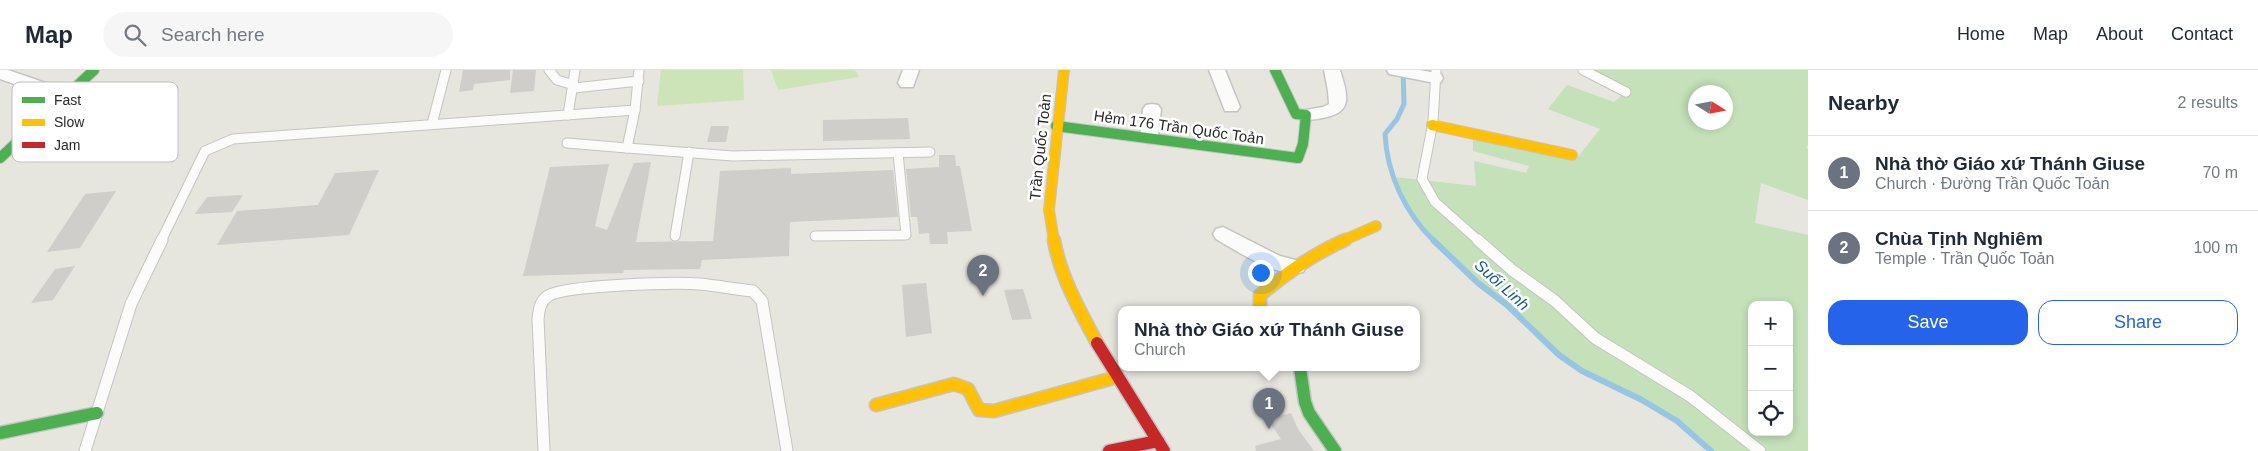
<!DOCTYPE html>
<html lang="en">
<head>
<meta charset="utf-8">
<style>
	body { margin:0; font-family:Helvetica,sans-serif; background:#f6f6f7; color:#1f2937 }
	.controls { position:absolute; right:15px; bottom:15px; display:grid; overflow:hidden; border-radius:10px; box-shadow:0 2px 8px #0003 }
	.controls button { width:45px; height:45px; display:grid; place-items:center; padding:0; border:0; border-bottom:1px solid #e0e1e3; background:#fff; color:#1f2937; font:25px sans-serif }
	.compass { position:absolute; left:1688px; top:15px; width:45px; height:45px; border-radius:50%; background:#fff; box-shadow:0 2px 8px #0003; rotate:101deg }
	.you { position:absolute; left:1260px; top:202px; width:18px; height:18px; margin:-12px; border:4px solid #fff; border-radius:50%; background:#1a73e8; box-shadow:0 0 0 8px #1a73e833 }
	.badge { display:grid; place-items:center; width:32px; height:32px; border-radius:50%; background:#2563eb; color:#fff; font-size:16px; font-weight:700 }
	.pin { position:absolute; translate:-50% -41px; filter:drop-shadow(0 1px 2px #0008) }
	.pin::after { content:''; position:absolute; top:26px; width:18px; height:15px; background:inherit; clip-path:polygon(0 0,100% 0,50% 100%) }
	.popup { position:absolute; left:1118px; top:236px; width:302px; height:65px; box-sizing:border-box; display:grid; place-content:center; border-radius:10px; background:#fff; filter:drop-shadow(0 1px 4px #0005); font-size:16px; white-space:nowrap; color:#747a83 }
	.popup b { font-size:19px; color:#1f2937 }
	.popup::after { content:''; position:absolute; left:50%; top:100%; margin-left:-10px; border:10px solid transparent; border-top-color:#fff }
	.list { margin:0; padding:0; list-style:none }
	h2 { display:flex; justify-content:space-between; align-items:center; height:65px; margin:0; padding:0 20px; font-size:21px }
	h2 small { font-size:16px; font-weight:400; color:#747a83 }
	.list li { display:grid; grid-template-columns:32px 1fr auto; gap:15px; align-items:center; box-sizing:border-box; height:75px; padding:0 20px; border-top:1px solid #e0e1e3 }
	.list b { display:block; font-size:19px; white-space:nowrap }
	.list p { margin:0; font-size:16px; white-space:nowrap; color:#747a83 }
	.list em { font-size:16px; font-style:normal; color:#747a83 }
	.actions { display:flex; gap:10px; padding:15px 20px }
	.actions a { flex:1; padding:11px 0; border:1px solid #2563eb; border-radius:15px; text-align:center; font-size:18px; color:#2563eb }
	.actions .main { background:#2563eb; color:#fff }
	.icon { flex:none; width:28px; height:28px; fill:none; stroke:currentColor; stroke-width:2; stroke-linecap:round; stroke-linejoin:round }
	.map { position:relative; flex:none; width:1808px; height:381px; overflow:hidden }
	header { display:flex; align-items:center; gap:30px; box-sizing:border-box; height:70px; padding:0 25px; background:#fff; border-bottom:1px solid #e0e1e3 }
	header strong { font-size:24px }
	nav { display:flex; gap:28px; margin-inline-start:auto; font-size:18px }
	.search { width:350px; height:45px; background:#f6f6f7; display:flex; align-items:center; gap:12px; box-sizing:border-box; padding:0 18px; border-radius:28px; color:#747a83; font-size:19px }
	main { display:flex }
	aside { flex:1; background:#fff }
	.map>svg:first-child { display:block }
	.green { fill:#c4e1b9; fill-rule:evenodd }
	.pitch { fill:#cde4b8 }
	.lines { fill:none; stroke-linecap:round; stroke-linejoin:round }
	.stream-far1 { stroke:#97c5e4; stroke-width:5 }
	.stream { stroke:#97c5e4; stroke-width:6 }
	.building { fill:#cfceca }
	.lane-far1-casing { stroke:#c4c4c4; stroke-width:11 }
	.lane-casing { stroke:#c4c4c4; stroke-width:13 }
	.street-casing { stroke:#c4c4c4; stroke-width:3 }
	.fast-far1-casing { stroke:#c4c4c4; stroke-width:12 }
	.fast-casing { stroke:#c4c4c4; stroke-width:15 }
	.slow-far1-casing { stroke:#c4c4c4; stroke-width:12 }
	.slow-casing { stroke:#c4c4c4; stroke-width:15 }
	.jam-casing { stroke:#c4c4c4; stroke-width:15 }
	.lane-far1 { stroke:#fbfbfa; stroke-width:9 }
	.lane { stroke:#fbfbfa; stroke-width:11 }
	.street { fill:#fbfbfa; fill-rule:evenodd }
	.fast-far1 { stroke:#4caf50; stroke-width:10 }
	.fast { stroke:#4caf50; stroke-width:12 }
	.slow-far1 { stroke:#ffc107; stroke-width:10 }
	.slow { stroke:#ffc107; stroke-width:12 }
	.jam { stroke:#c62828; stroke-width:12 }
	.labels { text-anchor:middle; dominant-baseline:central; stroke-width:5; stroke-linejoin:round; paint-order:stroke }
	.street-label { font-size:15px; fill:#292929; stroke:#fff }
	.water-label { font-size:16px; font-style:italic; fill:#16548f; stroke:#fff }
	.key { fill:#fff; stroke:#bfbfbf; stroke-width:1 }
	.key-label { font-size:14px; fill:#292929 }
</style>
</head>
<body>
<header>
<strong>Map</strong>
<div class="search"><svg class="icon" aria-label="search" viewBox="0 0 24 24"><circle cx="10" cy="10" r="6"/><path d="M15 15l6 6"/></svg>Search here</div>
<nav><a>Home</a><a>Map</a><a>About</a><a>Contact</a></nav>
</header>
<main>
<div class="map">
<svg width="1808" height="381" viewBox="0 0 1808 381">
	<rect width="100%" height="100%" fill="#e6e5de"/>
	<path class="green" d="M1587,0h221v75l-2,3 2,1v51l-47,-17 -6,40 53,12v216h-99l-32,-30 -35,-21 -60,-29 -23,-16 -52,-50 -29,-22 -47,-45 -28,-36 -9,-25 82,9 -2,-25 52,12 3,-7 -56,-15v-14l105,20 22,-28 -52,-20 19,-24 47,17 13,-11zM1696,22h30v30h-30zM1752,235h37v127h-37z"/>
	<g class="pitch">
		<path d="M661,0h82l1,30 -87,6z"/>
		<path d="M771,0h84l4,7 -81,13z"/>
	</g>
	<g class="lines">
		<path class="stream-far1" d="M1403,0l1,34 -7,15 -12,15c2,40 20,79 49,107"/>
		<path class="stream" d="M1433,170l45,43 29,22 52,50 23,16 60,29 35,21 34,30"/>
	</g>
	<g class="building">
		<path d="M463,0h47v10l-36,4 -1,6 -14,2z"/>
		<path d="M513,0h23l-2,21 -24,2z"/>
		<path d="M908,48l2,21 -87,2v-21z"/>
		<path d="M711,56h18l-3,16h-19z"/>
		<path d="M939,85h16l1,11h4l12,65 -25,1 1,12h-18l-1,-11 -10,1 -2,-17h-6l-5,-48 33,-2z"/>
		<path d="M651,92l-15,80 77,-1 7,-70 71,-3v6l102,-4 5,47 -108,5 -1,34 -87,4 -2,9 -76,1 -1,3 -100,3 27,-109 59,-3 -14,62 12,4 27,-67z"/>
		<path d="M379,100l-30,65 -132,10 20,-34 81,-6 17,-32z"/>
		<path d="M116,121l-36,57 -33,4 38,-58z"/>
		<path d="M243,125l-11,17 -37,2 12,-17z"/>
		<path d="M75,196l-22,34 -22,3 24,-34z"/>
		<path d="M926,213l6,50 -26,4 -4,-52z"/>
		<path d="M1023,219l9,30 -20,1 -8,-30z"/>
		<path d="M1291,343l7,16 16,22h-58l-1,-5 26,-7 -14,-20z"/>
	</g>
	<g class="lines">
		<defs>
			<g id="lane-far1">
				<path d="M549,0l8,10 17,5"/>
				<path d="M1436,0l-3,52 -11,57 13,23 44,39"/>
				<path d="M1583,0l43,22"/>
				<path d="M574,18l65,-7"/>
				<path d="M635,40l-8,38 106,8 197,-4"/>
				<path d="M568,45l7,-45"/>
				<path d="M432,54l14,-54"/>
				<path d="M567,73l60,5"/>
				<path d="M675,166l14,-84"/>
				<path d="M815,166l91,-1 -8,-82"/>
				<path d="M161,171l44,-90 28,-12 402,-29 4,-40"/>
			</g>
			<g id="lane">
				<path d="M1478,170l34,30 43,31 40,37 95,58 70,55"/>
				<path d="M85,381l46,-147 31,-64"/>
				<path d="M544,381l-6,-132c1,-9 2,-18 10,-23 16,-11 129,-14 152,-12 18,2 35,5 53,7l9,10 25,150"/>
			</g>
			<g id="street">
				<path d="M0,0h8l64,22 3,4 -3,4h-12l-60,-21z"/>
				<path d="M903,0h16l-6,17h-12l-3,-4z"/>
				<path d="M1209,0h16l15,37 -3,4h-12z"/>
				<path d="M1324,0h16c6,21 15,41 -13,47 -9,2 -18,4 -27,2l-3,-4 3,-4 23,-4 6,-3 -1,-13z"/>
				<path d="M1387,0h33l21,4 2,4 -2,4 -6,1 -46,-9z"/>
				<path d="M1152,34l6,1 3,4 -3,28 -3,4 -6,2 -6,-2 -3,-4 3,-28 3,-4z"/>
				<path d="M1223,157l57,29 23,6 3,5 -3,5c-25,7 -66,-21 -87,-33l-3,-5 3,-5z"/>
			</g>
			<g id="fast-far1">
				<path d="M1056,56l242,32 5,-14 3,-29 -10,-1 -21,-44"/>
				<path d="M0,88l94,-88"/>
			</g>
			<g id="fast">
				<path d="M1300,298l5,34 4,11 26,38"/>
				<path d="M0,363l97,-20"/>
			</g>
			<g id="slow-far1">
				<path d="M1432,55l140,30"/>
				<path d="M1054,171l-5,-31 15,-140"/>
				<path d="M1342,171l34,-15"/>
			</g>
			<g id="slow">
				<path d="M1054,170c6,36 26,71 43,103"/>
				<path d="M1260,240v-15c27,-22 53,-41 85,-55"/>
				<path d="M876,335l78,-21 14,5 11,21 15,1 123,-34"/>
			</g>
			<g id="jam">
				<path d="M1097,273l67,108"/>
				<path d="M1109,381l49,-10"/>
			</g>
		</defs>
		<use href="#lane-far1" class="lane-far1-casing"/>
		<use href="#lane" class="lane-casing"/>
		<use href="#street" class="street-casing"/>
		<use href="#fast-far1" class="fast-far1-casing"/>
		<use href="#fast" class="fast-casing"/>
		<use href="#slow-far1" class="slow-far1-casing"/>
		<use href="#slow" class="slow-casing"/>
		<use href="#jam" class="jam-casing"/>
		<use href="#lane-far1" class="lane-far1"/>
		<use href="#lane" class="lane"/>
		<use href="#street" class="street"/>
		<use href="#fast-far1" class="fast-far1"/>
		<use href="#fast" class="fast"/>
		<use href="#slow-far1" class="slow-far1"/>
		<use href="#slow" class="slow"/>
		<use href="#jam" class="jam"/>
	</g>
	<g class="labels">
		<g class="street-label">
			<text transform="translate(1179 57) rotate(8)">Hẻm 176 Trần Quốc Toản</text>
			<text transform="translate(1040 77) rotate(-84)">Trần Quốc Toản</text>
		</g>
		<g class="water-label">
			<text transform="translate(1502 215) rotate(42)">Suối Linh</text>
		</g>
	</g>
	<rect x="12" y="12" width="166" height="80" rx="8" class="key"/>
	<rect x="22" y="27" width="23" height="6" fill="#4caf50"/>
	<rect x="22" y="49" width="23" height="7" fill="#ffc107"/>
	<rect x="22" y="72" width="23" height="6" fill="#c62828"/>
	<g class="key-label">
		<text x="54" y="35">Fast</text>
		<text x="54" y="57">Slow</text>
		<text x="54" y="80">Jam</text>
	</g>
</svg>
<div class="controls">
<button>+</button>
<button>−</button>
<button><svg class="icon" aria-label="locate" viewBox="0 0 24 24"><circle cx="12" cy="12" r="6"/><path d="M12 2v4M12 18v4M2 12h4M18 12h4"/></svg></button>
</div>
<svg class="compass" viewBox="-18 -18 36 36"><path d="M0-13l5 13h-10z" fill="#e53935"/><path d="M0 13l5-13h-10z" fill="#747a83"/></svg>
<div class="you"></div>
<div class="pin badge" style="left:1269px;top:359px;background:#6b7280">1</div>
<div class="popup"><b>Nhà thờ Giáo xứ Thánh Giuse</b>Church</div>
<div class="pin badge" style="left:983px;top:226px;background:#6b7280">2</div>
</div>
<aside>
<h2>Nearby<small>2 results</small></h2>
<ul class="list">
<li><span class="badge" style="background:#6b7280">1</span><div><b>Nhà thờ Giáo xứ Thánh Giuse</b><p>Church · Đường Trần Quốc Toản</p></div><em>70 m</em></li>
<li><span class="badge" style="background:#6b7280">2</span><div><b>Chùa Tịnh Nghiêm</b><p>Temple · Trần Quốc Toản</p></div><em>100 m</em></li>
</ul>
<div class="actions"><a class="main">Save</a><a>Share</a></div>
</aside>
</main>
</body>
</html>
